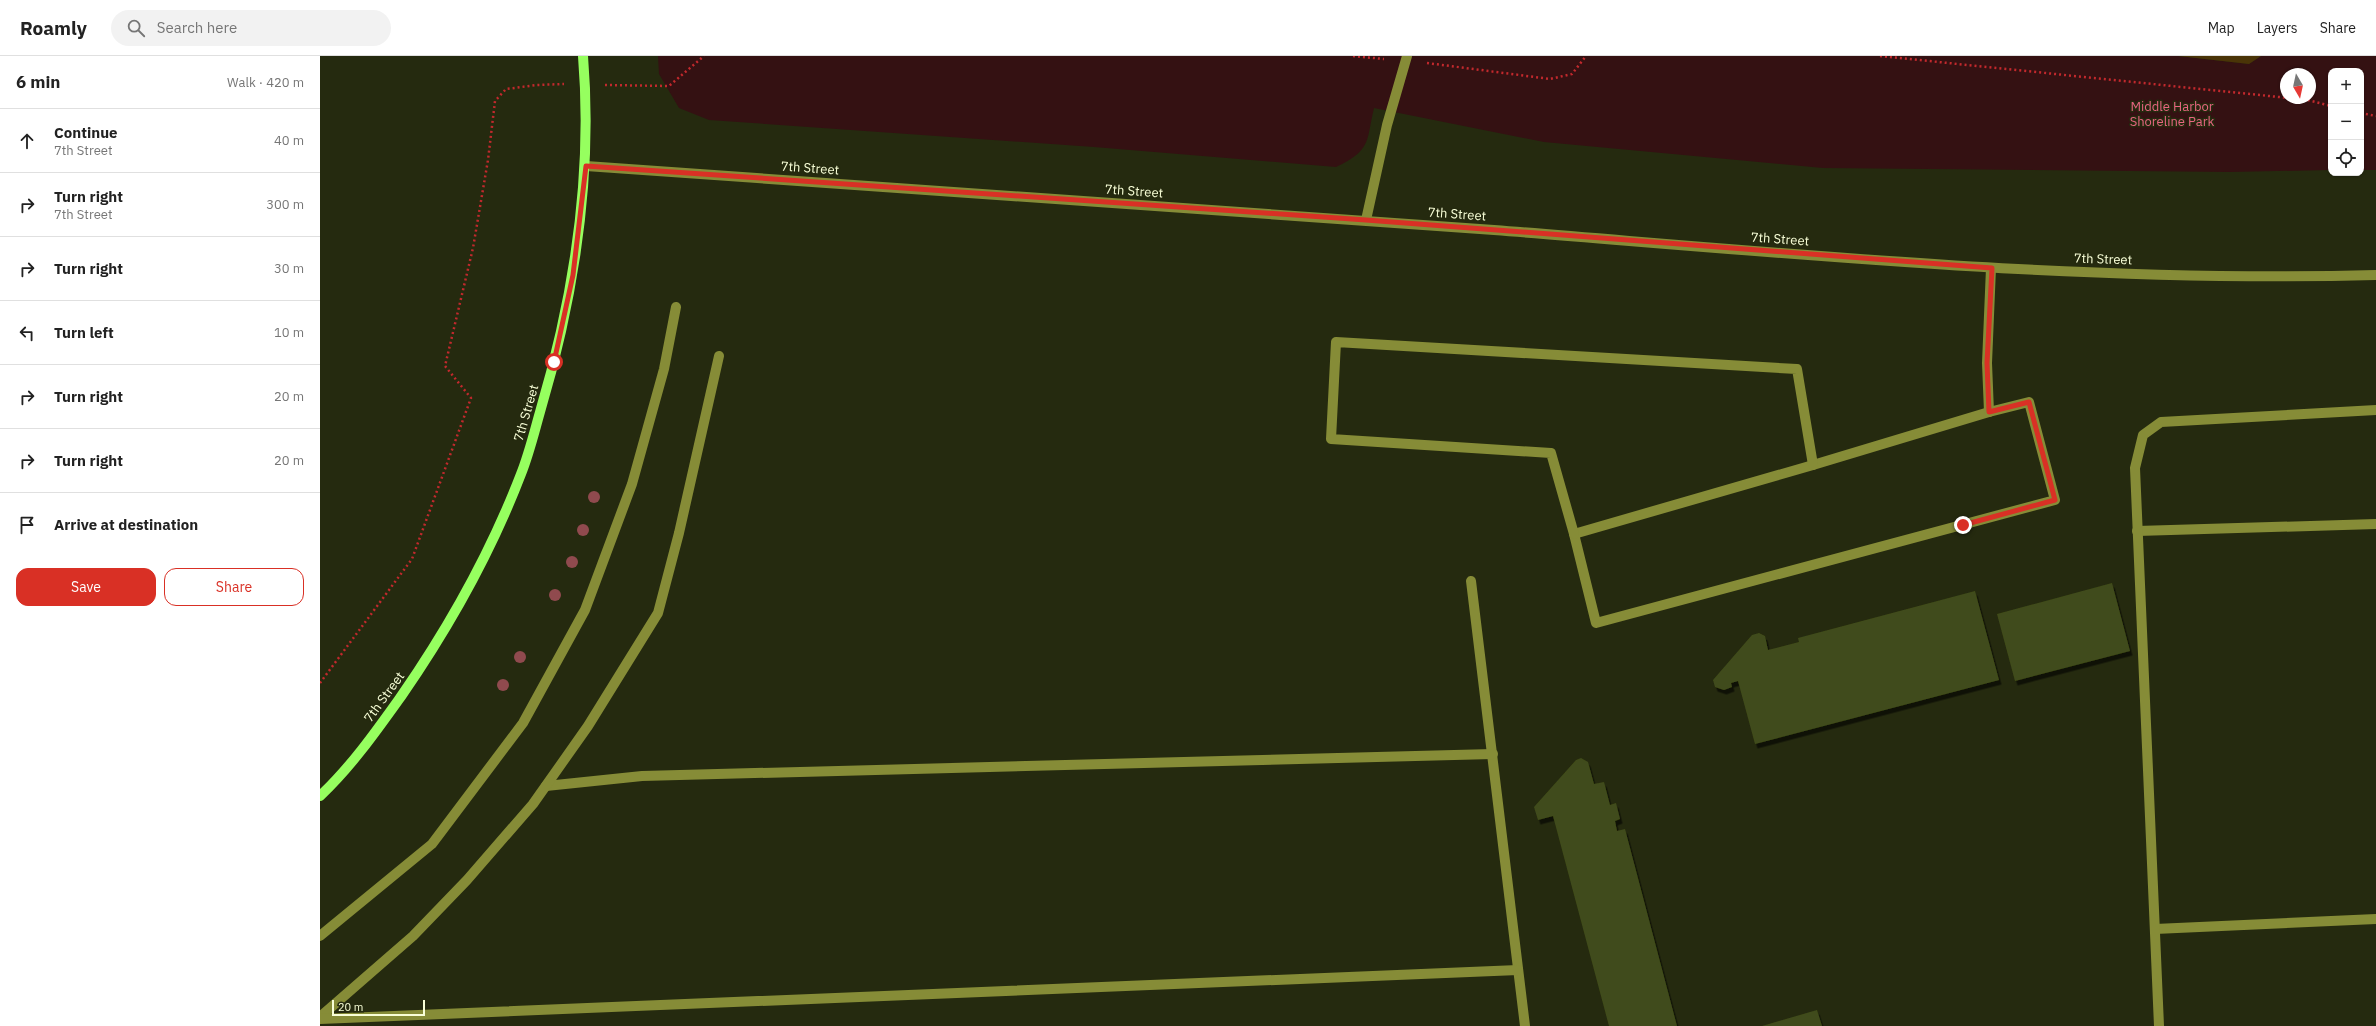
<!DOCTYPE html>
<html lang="en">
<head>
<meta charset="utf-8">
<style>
	body { margin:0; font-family:"IBM Plex Sans",sans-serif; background:#f2f2f2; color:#222 }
	.controls { position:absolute; right:12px; top:12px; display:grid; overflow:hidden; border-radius:8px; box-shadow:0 1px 3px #0004 }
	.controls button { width:36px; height:36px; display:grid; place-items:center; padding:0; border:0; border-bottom:1px solid #e0e0e0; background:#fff; color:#222; font:20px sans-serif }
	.compass { position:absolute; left:1960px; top:12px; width:36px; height:36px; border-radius:50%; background:#fff; box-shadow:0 1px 3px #0004; rotate:171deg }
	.scale { position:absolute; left:12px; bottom:10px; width:93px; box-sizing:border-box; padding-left:4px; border:2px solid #f9ffd8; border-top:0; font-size:11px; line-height:14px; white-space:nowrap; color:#f9ffd8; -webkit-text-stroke:3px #252a0f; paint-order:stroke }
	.stop { position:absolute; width:12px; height:12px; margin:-9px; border:3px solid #d93025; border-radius:50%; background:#fff }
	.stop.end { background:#d93025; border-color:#fff; box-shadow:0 1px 4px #0008 }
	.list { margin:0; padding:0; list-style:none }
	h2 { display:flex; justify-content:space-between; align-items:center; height:52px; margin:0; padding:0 16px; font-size:17px }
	h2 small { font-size:13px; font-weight:400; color:#767676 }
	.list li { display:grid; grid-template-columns:26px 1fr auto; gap:12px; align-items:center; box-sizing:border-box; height:64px; padding:0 16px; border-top:1px solid #e0e0e0 }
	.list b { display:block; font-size:15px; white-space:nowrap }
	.list p { margin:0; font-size:13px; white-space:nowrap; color:#767676 }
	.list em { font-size:13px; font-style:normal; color:#767676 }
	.actions { display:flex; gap:8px; padding:12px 16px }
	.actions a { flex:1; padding:9px 0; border:1px solid #d93025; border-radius:12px; text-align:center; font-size:14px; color:#d93025 }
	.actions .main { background:#d93025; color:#fff }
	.icon { flex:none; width:22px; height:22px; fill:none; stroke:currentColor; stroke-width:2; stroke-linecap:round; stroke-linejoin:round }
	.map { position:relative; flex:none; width:2056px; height:970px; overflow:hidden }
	header { display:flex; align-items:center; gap:24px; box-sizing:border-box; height:56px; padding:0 20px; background:#fff; border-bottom:1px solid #e0e0e0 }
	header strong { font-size:19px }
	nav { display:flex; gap:22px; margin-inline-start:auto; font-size:14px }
	.search { width:280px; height:36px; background:#f2f2f2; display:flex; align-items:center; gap:10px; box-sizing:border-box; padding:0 14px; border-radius:22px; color:#767676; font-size:15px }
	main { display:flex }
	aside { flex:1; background:#fff }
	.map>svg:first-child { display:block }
	.green { fill:#341112; fill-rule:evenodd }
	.water { fill:#4a3407 }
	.building { fill:#404c1a; filter:url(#shadow) }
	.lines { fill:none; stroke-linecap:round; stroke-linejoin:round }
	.path { stroke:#c2292d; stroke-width:2.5; stroke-dasharray:2 3; stroke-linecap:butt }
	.minor { stroke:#868c37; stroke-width:10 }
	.major { stroke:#96ff5f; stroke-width:10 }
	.tree { fill:#904a4e }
	.route { stroke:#d93025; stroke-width:5 }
	.labels { text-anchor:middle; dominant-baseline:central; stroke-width:3; stroke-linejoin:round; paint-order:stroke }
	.park-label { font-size:13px; fill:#e86481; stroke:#252a0f }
	.street-label { font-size:13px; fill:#f9ffd8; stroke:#252a0f }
</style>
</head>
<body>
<header>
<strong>Roamly</strong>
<div class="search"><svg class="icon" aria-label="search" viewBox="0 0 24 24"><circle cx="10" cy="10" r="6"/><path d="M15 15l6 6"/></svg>Search here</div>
<nav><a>Map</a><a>Layers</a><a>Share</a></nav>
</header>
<main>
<aside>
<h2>6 min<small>Walk · 420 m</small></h2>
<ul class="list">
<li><svg class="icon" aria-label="ahead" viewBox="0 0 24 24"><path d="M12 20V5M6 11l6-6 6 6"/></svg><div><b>Continue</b><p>7th Street</p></div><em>40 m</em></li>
<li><svg class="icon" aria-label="right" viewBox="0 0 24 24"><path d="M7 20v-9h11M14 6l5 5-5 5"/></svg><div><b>Turn right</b><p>7th Street</p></div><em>300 m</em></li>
<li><svg class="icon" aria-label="right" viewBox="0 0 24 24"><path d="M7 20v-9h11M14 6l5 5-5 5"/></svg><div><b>Turn right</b></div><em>30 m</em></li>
<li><svg class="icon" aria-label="left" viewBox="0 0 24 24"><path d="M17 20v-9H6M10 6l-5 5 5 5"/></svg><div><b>Turn left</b></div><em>10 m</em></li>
<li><svg class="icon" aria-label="right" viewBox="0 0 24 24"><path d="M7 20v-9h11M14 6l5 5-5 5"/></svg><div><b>Turn right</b></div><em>20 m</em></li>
<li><svg class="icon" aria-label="right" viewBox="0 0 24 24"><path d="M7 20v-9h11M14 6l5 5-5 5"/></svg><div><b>Turn right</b></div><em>20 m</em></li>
<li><svg class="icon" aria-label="arrive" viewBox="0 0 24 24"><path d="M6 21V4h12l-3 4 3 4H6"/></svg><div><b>Arrive at destination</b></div></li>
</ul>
<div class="actions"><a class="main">Save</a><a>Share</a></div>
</aside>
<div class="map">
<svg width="2056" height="970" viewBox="0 0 2056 970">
	<defs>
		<filter id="shadow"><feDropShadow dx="2.5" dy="4.5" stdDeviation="0" flood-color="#0009"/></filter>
	</defs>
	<rect width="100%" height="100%" fill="#252a0f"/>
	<path class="green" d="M338,0h1520l71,8 12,-8h115v114h-15v-99h-30v99l-101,2 -407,-4 -279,-26 -170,-34c-8,33 -2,42 -38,59l-242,-20 -385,-27 -30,-12 -20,-34zM1966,18h24v24h-24z"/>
	<path class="water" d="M1858,0h83l-12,8z"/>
	<g class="building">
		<path d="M1792,527l18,68 -115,30 -18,-67z"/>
		<path d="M1655,535l24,89 -244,64 -17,-63 -7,2 1,4 -8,3 -9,-3 -2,-7 39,-45 7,-2 6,3 3,14 31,-8 -1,-4z"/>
		<path d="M1261,702l7,4 6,22 10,-2 6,23 6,-2 4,16 -5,2 2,10 8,-2 52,197h-68l-56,-210 -15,4 -4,-13 42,-47z"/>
		<path d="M1497,954l5,16h-60z"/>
	</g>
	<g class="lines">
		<g class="path">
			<path d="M1033,0l31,3"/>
			<path d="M1560,0l428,44 23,6"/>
			<path d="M1107,7l123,16 22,-5 14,-18"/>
			<path d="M285,29l64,1 35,-30"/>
			<path d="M2041,57l15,3"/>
			<path d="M0,627l92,-124 59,-161 -26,-32 28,-118 15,-88 7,-59 11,-12 31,-4 27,-1"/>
		</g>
		<g class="minor">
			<path d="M266,110c303,22 606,40 908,64 293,23 587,53 882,45"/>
			<path d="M1046,164l21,-95 20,-69"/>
			<path d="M1709,346l26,98 -459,123 -22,-89 239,-69 176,-53z"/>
			<path d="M1669,356l-2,-49 4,-95"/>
			<path d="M1817,475l239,-7"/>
			<path d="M1254,478l-23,-81 -220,-14 5,-97 461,27 16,96"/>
			<path d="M1151,525l54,445"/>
			<path d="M226,730l96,-10 851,-22"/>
			<path d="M1835,873l221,-10"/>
			<path d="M0,880l112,-92 91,-121 62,-113 47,-126 32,-115 12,-62"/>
			<path d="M0,961l93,-81 54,-56 66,-76 55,-78 70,-113 21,-80 40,-177"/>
			<path d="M0,963l1198,-49"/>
			<path d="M1839,970l-24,-558 8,-33 18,-13 215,-12"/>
		</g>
		<path class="major" d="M0,740c31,-29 57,-66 82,-101 47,-68 89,-143 119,-221 8,-20 13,-41 19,-62 34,-115 53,-235 43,-356"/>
	</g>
	<g class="tree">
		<circle cx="274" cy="441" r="6"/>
		<circle cx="263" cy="474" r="6"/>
		<circle cx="252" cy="506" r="6"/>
		<circle cx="235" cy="539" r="6"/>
		<circle cx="200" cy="601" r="6"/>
		<circle cx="183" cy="629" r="6"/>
	</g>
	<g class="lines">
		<path class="route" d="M234,306l19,-87 13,-109 780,54 626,48 -5,95 2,49 40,-10 26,98 -92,25"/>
	</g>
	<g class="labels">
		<g class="park-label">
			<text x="1852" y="50">Middle Harbor<tspan x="1852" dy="15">Shoreline Park</tspan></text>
		</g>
		<g class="street-label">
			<text transform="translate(490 112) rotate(4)">7th Street</text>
			<text transform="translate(814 135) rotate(4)">7th Street</text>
			<text transform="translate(1137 158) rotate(4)">7th Street</text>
			<text transform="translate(1460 183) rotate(4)">7th Street</text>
			<text transform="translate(1783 203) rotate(2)">7th Street</text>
			<text transform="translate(206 357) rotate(-74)">7th Street</text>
			<text transform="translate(64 641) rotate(-54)">7th Street</text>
		</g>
	</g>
</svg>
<div class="controls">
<button>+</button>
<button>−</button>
<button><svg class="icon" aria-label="locate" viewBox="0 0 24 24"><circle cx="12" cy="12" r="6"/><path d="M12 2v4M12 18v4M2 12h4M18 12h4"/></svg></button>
</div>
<svg class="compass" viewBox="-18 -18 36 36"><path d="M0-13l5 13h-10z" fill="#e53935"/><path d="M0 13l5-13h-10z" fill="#767676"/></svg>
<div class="scale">20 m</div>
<div class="stop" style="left:234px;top:306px"></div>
<div class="stop end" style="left:1643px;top:469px"></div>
</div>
</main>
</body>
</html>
